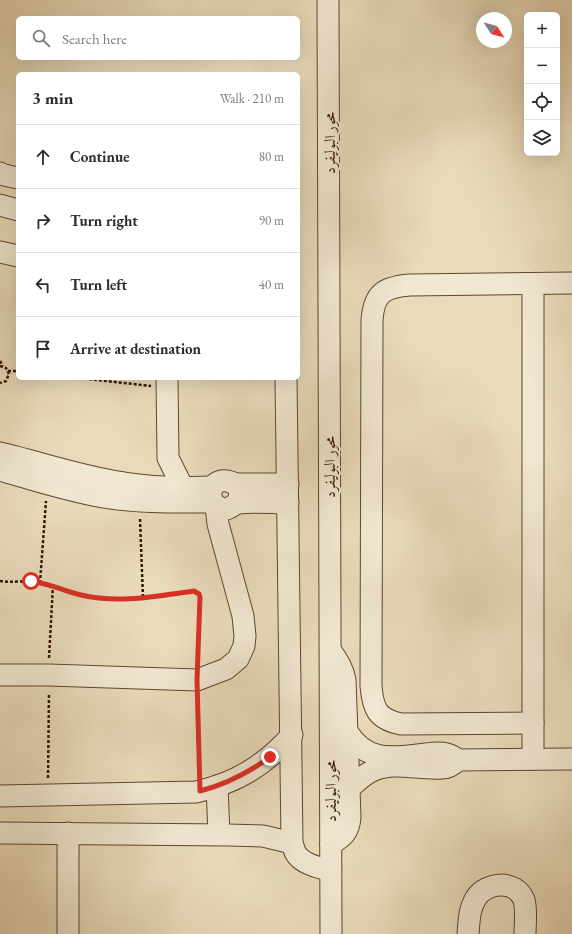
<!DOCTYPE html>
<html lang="en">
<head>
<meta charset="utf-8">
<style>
	body { margin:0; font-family:"EB Garamond",Amiri,serif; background:#f2f2f3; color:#2b2b33 }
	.controls { position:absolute; right:12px; top:12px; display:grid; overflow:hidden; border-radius:6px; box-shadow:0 4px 16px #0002 }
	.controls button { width:36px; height:36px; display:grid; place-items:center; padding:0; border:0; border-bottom:1px solid #e1e1e2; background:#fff; color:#2b2b33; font:20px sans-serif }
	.compass { position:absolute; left:476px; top:12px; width:36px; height:36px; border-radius:50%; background:#fff; box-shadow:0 4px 16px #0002; rotate:126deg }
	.stop { position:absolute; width:12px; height:12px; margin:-9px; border:3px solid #d93025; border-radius:50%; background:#fff }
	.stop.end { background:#d93025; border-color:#fff; box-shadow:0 1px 4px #0008 }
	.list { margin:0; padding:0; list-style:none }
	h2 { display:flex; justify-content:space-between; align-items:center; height:52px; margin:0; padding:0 16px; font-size:17px }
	h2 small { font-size:13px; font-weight:400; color:#7c7c81 }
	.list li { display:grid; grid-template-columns:26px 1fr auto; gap:12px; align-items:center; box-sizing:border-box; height:64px; padding:0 16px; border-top:1px solid #e1e1e2 }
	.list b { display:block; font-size:15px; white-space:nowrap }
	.list em { font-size:13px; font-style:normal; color:#7c7c81 }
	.icon { flex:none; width:22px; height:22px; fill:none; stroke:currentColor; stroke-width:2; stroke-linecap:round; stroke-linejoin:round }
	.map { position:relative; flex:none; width:572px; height:934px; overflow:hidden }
	.search { position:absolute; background:#fff; box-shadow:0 4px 16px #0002; left:16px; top:16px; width:284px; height:44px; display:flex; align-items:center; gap:10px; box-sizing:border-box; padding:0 14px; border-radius:6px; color:#7c7c81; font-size:15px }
	.panel { position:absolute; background:#fff; box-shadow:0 4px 16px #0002; left:16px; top:72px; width:284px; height:308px; border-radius:6px }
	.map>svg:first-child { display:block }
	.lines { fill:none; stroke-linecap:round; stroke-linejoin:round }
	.minor-casing { stroke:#604530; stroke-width:23 }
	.path { stroke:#331302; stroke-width:2.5; stroke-dasharray:3 2; stroke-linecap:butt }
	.minor { stroke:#f1e8d2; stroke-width:21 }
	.route { stroke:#d93025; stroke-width:5 }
	.labels { text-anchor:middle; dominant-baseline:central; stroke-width:4; stroke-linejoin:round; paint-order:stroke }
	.street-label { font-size:15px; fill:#331302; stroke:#f1e8d2 }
</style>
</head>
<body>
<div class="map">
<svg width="572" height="934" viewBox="0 0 572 934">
	<rect width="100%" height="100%" fill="#e9dbba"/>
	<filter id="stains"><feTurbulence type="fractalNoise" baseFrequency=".005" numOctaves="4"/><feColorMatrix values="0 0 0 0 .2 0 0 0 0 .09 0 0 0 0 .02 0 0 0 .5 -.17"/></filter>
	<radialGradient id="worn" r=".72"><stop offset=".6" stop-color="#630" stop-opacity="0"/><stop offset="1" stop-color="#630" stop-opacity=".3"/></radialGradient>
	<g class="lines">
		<defs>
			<g id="minor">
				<path d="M328,0l3,934"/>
				<path d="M0,173l4,2 14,3"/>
				<path d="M0,205l18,5"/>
				<path d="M0,252l18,4"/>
				<path d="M167,378l1,80 15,30"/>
				<path d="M286,378l6,465c1,3 2,6 3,9 6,12 24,16 35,18"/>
				<path d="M0,453c42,10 82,24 124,30 30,5 59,5 89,4"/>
				<path d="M0,470c34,10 68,21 103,27 37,6 73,5 110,5"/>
				<path d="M235,484h53"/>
				<path d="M237,503c13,-25 -29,-31 -26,-7 1,4 2,8 6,10 12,8 14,-2 22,-3 16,-2 33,0 49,0"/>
				<path d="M331,651c7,10 12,18 14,29l5,137c-1,15 -7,20 -19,27"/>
				<path d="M0,675h49l148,5 29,-11 12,-10 6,-13 1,-10 -2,-20 -25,-92 -2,-18"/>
				<path d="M533,723l-132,1c-24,-5 -28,-15 -30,-38l1,-366c2,-27 12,-33 38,-35l162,-2"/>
				<path d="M348,733c20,31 46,24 78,21 13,-2 22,-2 32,6"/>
				<path d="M533,759v-475"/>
				<path d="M217,786l2,48"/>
				<path d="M350,788c7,-7 15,-14 24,-18 21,-9 46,0 68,-2 6,0 12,-4 16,-8l114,-1"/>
				<path d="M0,796l196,-4c40,-9 68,-26 96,-57"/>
				<path d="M0,833l228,2 35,1 29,7"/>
				<path d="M68,833v101"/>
				<path d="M468,934c1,-12 1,-25 8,-36 10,-16 40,-19 48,2 3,10 1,24 1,34"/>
			</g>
		</defs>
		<use href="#minor" class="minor-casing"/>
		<g class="path">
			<path d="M0,361l3,5"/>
			<path d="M0,366l6,2 3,6 -3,7 -6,2"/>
			<path d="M8,371h10"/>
			<path d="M79,378l72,8"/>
			<path d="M140,519l3,79"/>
			<path d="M0,581c13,2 27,-1 40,1 14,3 27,10 41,13 36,10 76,1 113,-4l5,3 1,3 -2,64"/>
			<path d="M40,583l6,-82"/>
			<path d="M49,658l4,-73"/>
			<path d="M198,698l2,75"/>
			<path d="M48,778l1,-85"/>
		</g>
		<use href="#minor" class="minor"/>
	</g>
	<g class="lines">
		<path class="route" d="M31,581c20,3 33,10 50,14 37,9 76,1 113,-4l5,3 1,3 -3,83 3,111c27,-7 48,-18 70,-34"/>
	</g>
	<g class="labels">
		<g class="street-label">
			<text transform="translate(329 143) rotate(-90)">محور البوليفرد</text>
			<text transform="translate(329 467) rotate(-90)">محور البوليفرد</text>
			<text transform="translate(330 791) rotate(-90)">محور البوليفرد</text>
		</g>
	</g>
	<rect width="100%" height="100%" filter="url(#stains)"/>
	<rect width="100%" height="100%" fill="url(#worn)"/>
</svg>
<div class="controls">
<button>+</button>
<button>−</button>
<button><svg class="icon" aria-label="locate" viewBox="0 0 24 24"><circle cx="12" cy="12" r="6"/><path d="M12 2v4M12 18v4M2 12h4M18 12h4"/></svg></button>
<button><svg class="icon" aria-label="layers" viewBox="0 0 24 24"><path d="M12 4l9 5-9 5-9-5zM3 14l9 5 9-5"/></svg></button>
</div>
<svg class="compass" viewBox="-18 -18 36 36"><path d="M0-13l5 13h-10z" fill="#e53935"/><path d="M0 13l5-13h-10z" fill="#7c7c81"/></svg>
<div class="stop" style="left:31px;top:581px"></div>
<div class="stop end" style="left:270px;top:757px"></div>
<div class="search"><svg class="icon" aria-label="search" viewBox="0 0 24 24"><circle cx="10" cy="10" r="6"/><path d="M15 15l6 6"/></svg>Search here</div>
<section class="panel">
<h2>3 min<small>Walk · 210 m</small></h2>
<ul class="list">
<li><svg class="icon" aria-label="ahead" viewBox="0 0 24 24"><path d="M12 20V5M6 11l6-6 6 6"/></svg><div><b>Continue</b></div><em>80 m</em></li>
<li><svg class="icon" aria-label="right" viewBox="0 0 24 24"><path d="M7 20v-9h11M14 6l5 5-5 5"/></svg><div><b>Turn right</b></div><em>90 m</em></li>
<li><svg class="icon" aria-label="left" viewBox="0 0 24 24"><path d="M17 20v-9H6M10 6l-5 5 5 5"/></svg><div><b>Turn left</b></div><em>40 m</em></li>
<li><svg class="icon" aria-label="arrive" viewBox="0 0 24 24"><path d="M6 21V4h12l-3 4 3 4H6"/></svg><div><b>Arrive at destination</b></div></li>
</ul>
</section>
</div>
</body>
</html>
